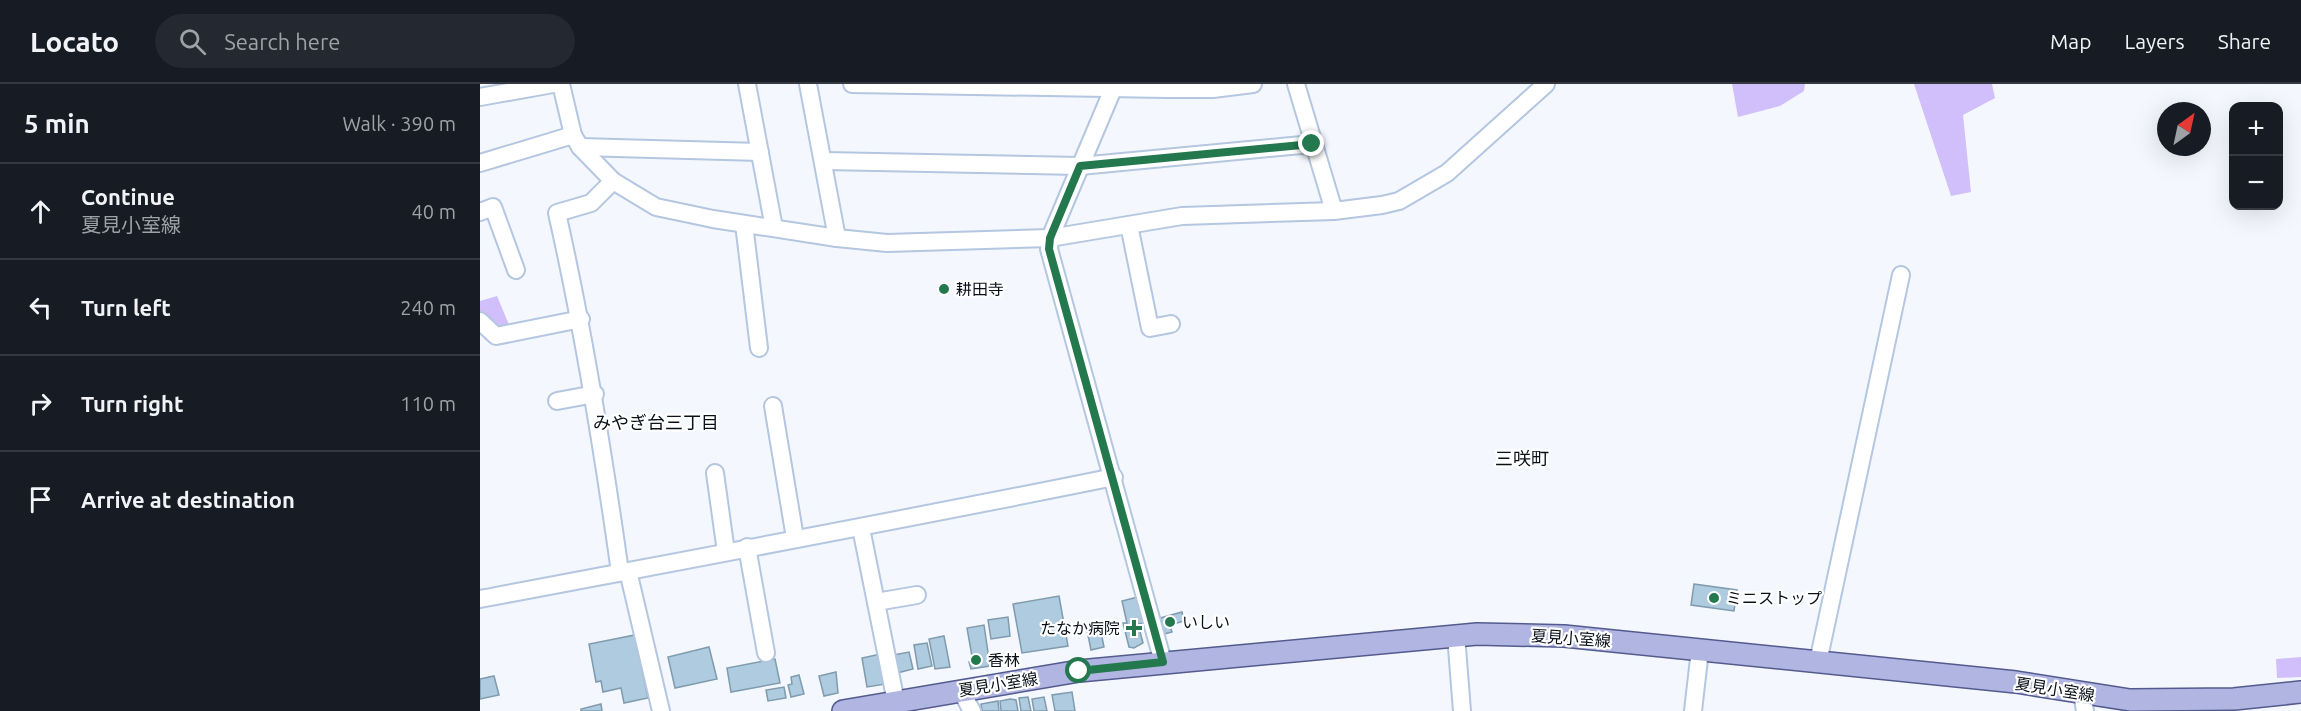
<!DOCTYPE html>
<html lang="en">
<head>
<meta charset="utf-8">
<style>
	body { margin:0; font-family:Ubuntu,"Noto Sans JP",sans-serif; background:#242831; color:#f1f3f6 }
	.controls { position:absolute; right:18px; top:18px; display:grid; overflow:hidden; border-radius:12px; box-shadow:0 6px 24px #0002 }
	.controls button { width:54px; height:54px; display:grid; place-items:center; padding:0; border:0; border-bottom:2px solid #363941; background:#171b24; color:#f1f3f6; font:30px sans-serif }
	.compass { position:absolute; left:1677px; top:18px; width:54px; height:54px; border-radius:50%; background:#171b24; box-shadow:0 6px 24px #0002; rotate:33deg }
	.stop { position:absolute; width:18px; height:18px; margin:-14px; border:4px solid #23794d; border-radius:50%; background:#fff }
	.stop.end { background:#23794d; border-color:#fff; box-shadow:0 2px 6px #0008 }
	.list { margin:0; padding:0; list-style:none }
	h2 { display:flex; justify-content:space-between; align-items:center; height:78px; margin:0; padding:0 24px; font-size:26px }
	h2 small { font-size:20px; font-weight:400; color:#9ea1a6 }
	.list li { display:grid; grid-template-columns:39px 1fr auto; gap:18px; align-items:center; box-sizing:border-box; height:96px; padding:0 24px; border-top:2px solid #363941 }
	.list b { display:block; font-size:22px; white-space:nowrap }
	.list p { margin:0; font-size:20px; white-space:nowrap; color:#9ea1a6 }
	.list em { font-size:20px; font-style:normal; color:#9ea1a6 }
	.icon { flex:none; width:33px; height:33px; fill:none; stroke:currentColor; stroke-width:2; stroke-linecap:round; stroke-linejoin:round }
	.map { position:relative; flex:none; width:1821px; height:627px; overflow:hidden }
	header { display:flex; align-items:center; gap:36px; box-sizing:border-box; height:84px; padding:0 30px; background:#171b24; border-bottom:2px solid #363941 }
	header strong { font-size:28px }
	nav { display:flex; gap:33px; margin-inline-start:auto; font-size:21px }
	.search { width:420px; height:54px; background:#242831; display:flex; align-items:center; gap:15px; box-sizing:border-box; padding:0 21px; border-radius:33px; color:#9ea1a6; font-size:22px }
	main { display:flex }
	aside { flex:1; background:#171b24 }
	.map>svg:first-child { display:block }
	.green { fill:#d0bffb }
	.building { fill:#aecbdf; stroke:#7f9bad; stroke-width:1.5 }
	.lines { fill:none; stroke-linecap:round; stroke-linejoin:round }
	.minor-casing { stroke:#b4c6e0; stroke-width:20 }
	.major-casing { stroke:#535b8e; stroke-width:24 }
	.minor { stroke:#fff; stroke-width:16 }
	.major { stroke:#b0b5e1; stroke-width:21 }
	.route { stroke:#23794d; stroke-width:8 }
	.poi-dot { fill:#23794d; stroke:#fff; stroke-width:2 }
	.labels { text-anchor:middle; dominant-baseline:central; stroke-width:4.5; stroke-linejoin:round; paint-order:stroke }
	.poi-label { font-size:16px; fill:#0a1018; stroke:#fff; text-anchor:start }
	.street-label { font-size:16px; fill:#0a1018; stroke:#fff }
	.neighbourhood-label { font-size:18px; fill:#0a1018; stroke:#fff }
</style>
</head>
<body>
<header>
<strong>Locato</strong>
<div class="search"><svg class="icon" aria-label="search" viewBox="0 0 24 24"><circle cx="10" cy="10" r="6"/><path d="M15 15l6 6"/></svg>Search here</div>
<nav><a>Map</a><a>Layers</a><a>Share</a></nav>
</header>
<main>
<aside>
<h2>5 min<small>Walk · 390 m</small></h2>
<ul class="list">
<li><svg class="icon" aria-label="ahead" viewBox="0 0 24 24"><path d="M12 20V5M6 11l6-6 6 6"/></svg><div><b>Continue</b><p>夏見小室線</p></div><em>40 m</em></li>
<li><svg class="icon" aria-label="left" viewBox="0 0 24 24"><path d="M17 20v-9H6M10 6l-5 5 5 5"/></svg><div><b>Turn left</b></div><em>240 m</em></li>
<li><svg class="icon" aria-label="right" viewBox="0 0 24 24"><path d="M7 20v-9h11M14 6l5 5-5 5"/></svg><div><b>Turn right</b></div><em>110 m</em></li>
<li><svg class="icon" aria-label="arrive" viewBox="0 0 24 24"><path d="M6 21V4h12l-3 4 3 4H6"/></svg><div><b>Arrive at destination</b></div></li>
</ul>
</aside>
<div class="map">
<svg width="1821" height="627" viewBox="0 0 1821 627">
	<rect width="100%" height="100%" fill="#f4f8fe"/>
	<g class="green">
		<path d="M1252,0h73l-1,7 -24,15 -42,11z"/>
		<path d="M1434,0h78l3,14 -32,17 8,77 -20,4z"/>
		<path d="M17,212l13,31 -15,-1 -15,-13v-12z"/>
		<path d="M1821,573v20l-24,1 -1,-19z"/>
	</g>
	<g class="building">
		<path d="M1214,500l43,6 -3,21 -43,-6z"/>
		<path d="M579,512l9,50 -46,7 -9,-49z"/>
		<path d="M658,513l9,25 -9,2 5,19 -9,5 -5,-1 -6,-24h4l-5,-22z"/>
		<path d="M702,528l2,9 -14,4 2,7 -8,2 -4,-16z"/>
		<path d="M528,533l2,19 -19,3 -3,-19z"/>
		<path d="M504,541l6,41 -19,3 -2,-7h4l-6,-34z"/>
		<path d="M620,543l4,20 -13,3 -4,-20z"/>
		<path d="M155,551l13,63 -24,5 -3,-15 -18,4 -2,-11 -5,1 -7,-38z"/>
		<path d="M464,552l6,31 -15,2 -6,-30z"/>
		<path d="M447,559l5,23 -14,3 -4,-24z"/>
		<path d="M229,563l8,32 -42,9 -7,-31z"/>
		<path d="M429,568l4,17 -16,4 -4,-18z"/>
		<path d="M401,570l5,30 -19,3 -5,-29z"/>
		<path d="M295,575l5,24 -49,9 -4,-24z"/>
		<path d="M356,588l2,21 -14,3 -5,-20z"/>
		<path d="M319,591l5,19 -13,3 -3,-12 4,-1 -1,-7z"/>
		<path d="M14,592l5,19 -19,4v-20z"/>
		<path d="M304,603l2,11 -18,3 -2,-11z"/>
		<path d="M592,608l3,19h-20l-3,-16z"/>
		<path d="M548,613l3,14h-10l-2,-13z"/>
		<path d="M564,613l3,14h-13l-2,-12z"/>
		<path d="M530,615l6,1 2,11h-17l-1,-10z"/>
		<path d="M518,617l1,10h-17l-1,-7z"/>
		<path d="M121,620l1,7h-21v-2z"/>
	</g>
	<g class="lines">
		<defs>
			<g id="minor">
				<path d="M81,0l12,51 7,12 33,34 43,26 57,12 124,19 50,5 163,-5 132,-22 152,-5 48,-6 17,-4 48,-28 99,-89"/>
				<path d="M267,0l27,144"/>
				<path d="M328,0l29,154"/>
				<path d="M372,0l314,5h47l40,-5"/>
				<path d="M633,0v5l-63,149 -1,11 114,413"/>
				<path d="M816,0l38,127"/>
				<path d="M0,13l73,-13"/>
				<path d="M100,63l180,5"/>
				<path d="M344,77l256,5 232,-22"/>
				<path d="M0,79l93,-28"/>
				<path d="M133,97l-22,22 -34,10c27,119 46,238 63,359"/>
				<path d="M0,128l13,-5 23,63"/>
				<path d="M264,140l15,124"/>
				<path d="M649,141l21,103 21,-4"/>
				<path d="M0,237l16,15 85,-17"/>
				<path d="M77,317l38,-7"/>
				<path d="M293,322l22,132"/>
				<path d="M235,389l11,79"/>
				<path d="M381,444l35,174"/>
				<path d="M267,463l19,106"/>
				<path d="M148,487l33,140"/>
				<path d="M0,515c211,-40 423,-79 634,-122"/>
				<path d="M396,518l41,-7"/>
				<path d="M976,551l6,76"/>
				<path d="M1338,578l83,-387"/>
				<path d="M481,607l11,20"/>
				<path d="M1602,609l3,18"/>
				<path d="M1213,627l7,-61"/>
			</g>
			<path id="major" d="M363,627l236,-40 398,-37 87,2 452,46 114,18 104,-1 67,-7"/>
		</defs>
		<use href="#minor" class="minor-casing"/>
		<use href="#major" class="major-casing"/>
		<use href="#minor" class="minor"/>
		<use href="#major" class="major"/>
	</g>
	<g class="lines">
		<path class="route" d="M599,587l84,-9 -114,-413 1,-11 30,-72 232,-22"/>
	</g>
	<g class="poi-dot">
		<circle cx="464" cy="205" r="6"/>
		<circle cx="1234" cy="514" r="6"/>
		<circle cx="690" cy="538" r="6"/>
		<path d="M651 535h6v6h6v6h-6v6h-6v-6h-6v-6h6z"/>
		<circle cx="496" cy="576" r="6"/>
	</g>
	<g class="labels">
		<g class="poi-label">
			<text x="476" y="205">耕田寺</text>
			<text x="1246" y="514">ミニストップ</text>
			<text x="702" y="538">いしい</text>
			<text x="640" y="544" text-anchor="end">たなか病院</text>
			<text x="508" y="576">香林</text>
		</g>
		<g class="street-label">
			<text transform="translate(1091 554) rotate(4)">夏見小室線</text>
			<text transform="translate(518 600) rotate(-9)">夏見小室線</text>
			<text transform="translate(1575 605) rotate(9)">夏見小室線</text>
		</g>
		<g class="neighbourhood-label">
			<text x="176" y="338">みやぎ台三丁目</text>
			<text x="1042" y="374">三咲町</text>
		</g>
	</g>
</svg>
<div class="controls">
<button>+</button>
<button>−</button>
</div>
<svg class="compass" viewBox="-18 -18 36 36"><path d="M0-13l5 13h-10z" fill="#e53935"/><path d="M0 13l5-13h-10z" fill="#9ea1a6"/></svg>
<div class="stop" style="left:599px;top:587px"></div>
<div class="stop end" style="left:832px;top:60px"></div>
</div>
</main>
</body>
</html>
